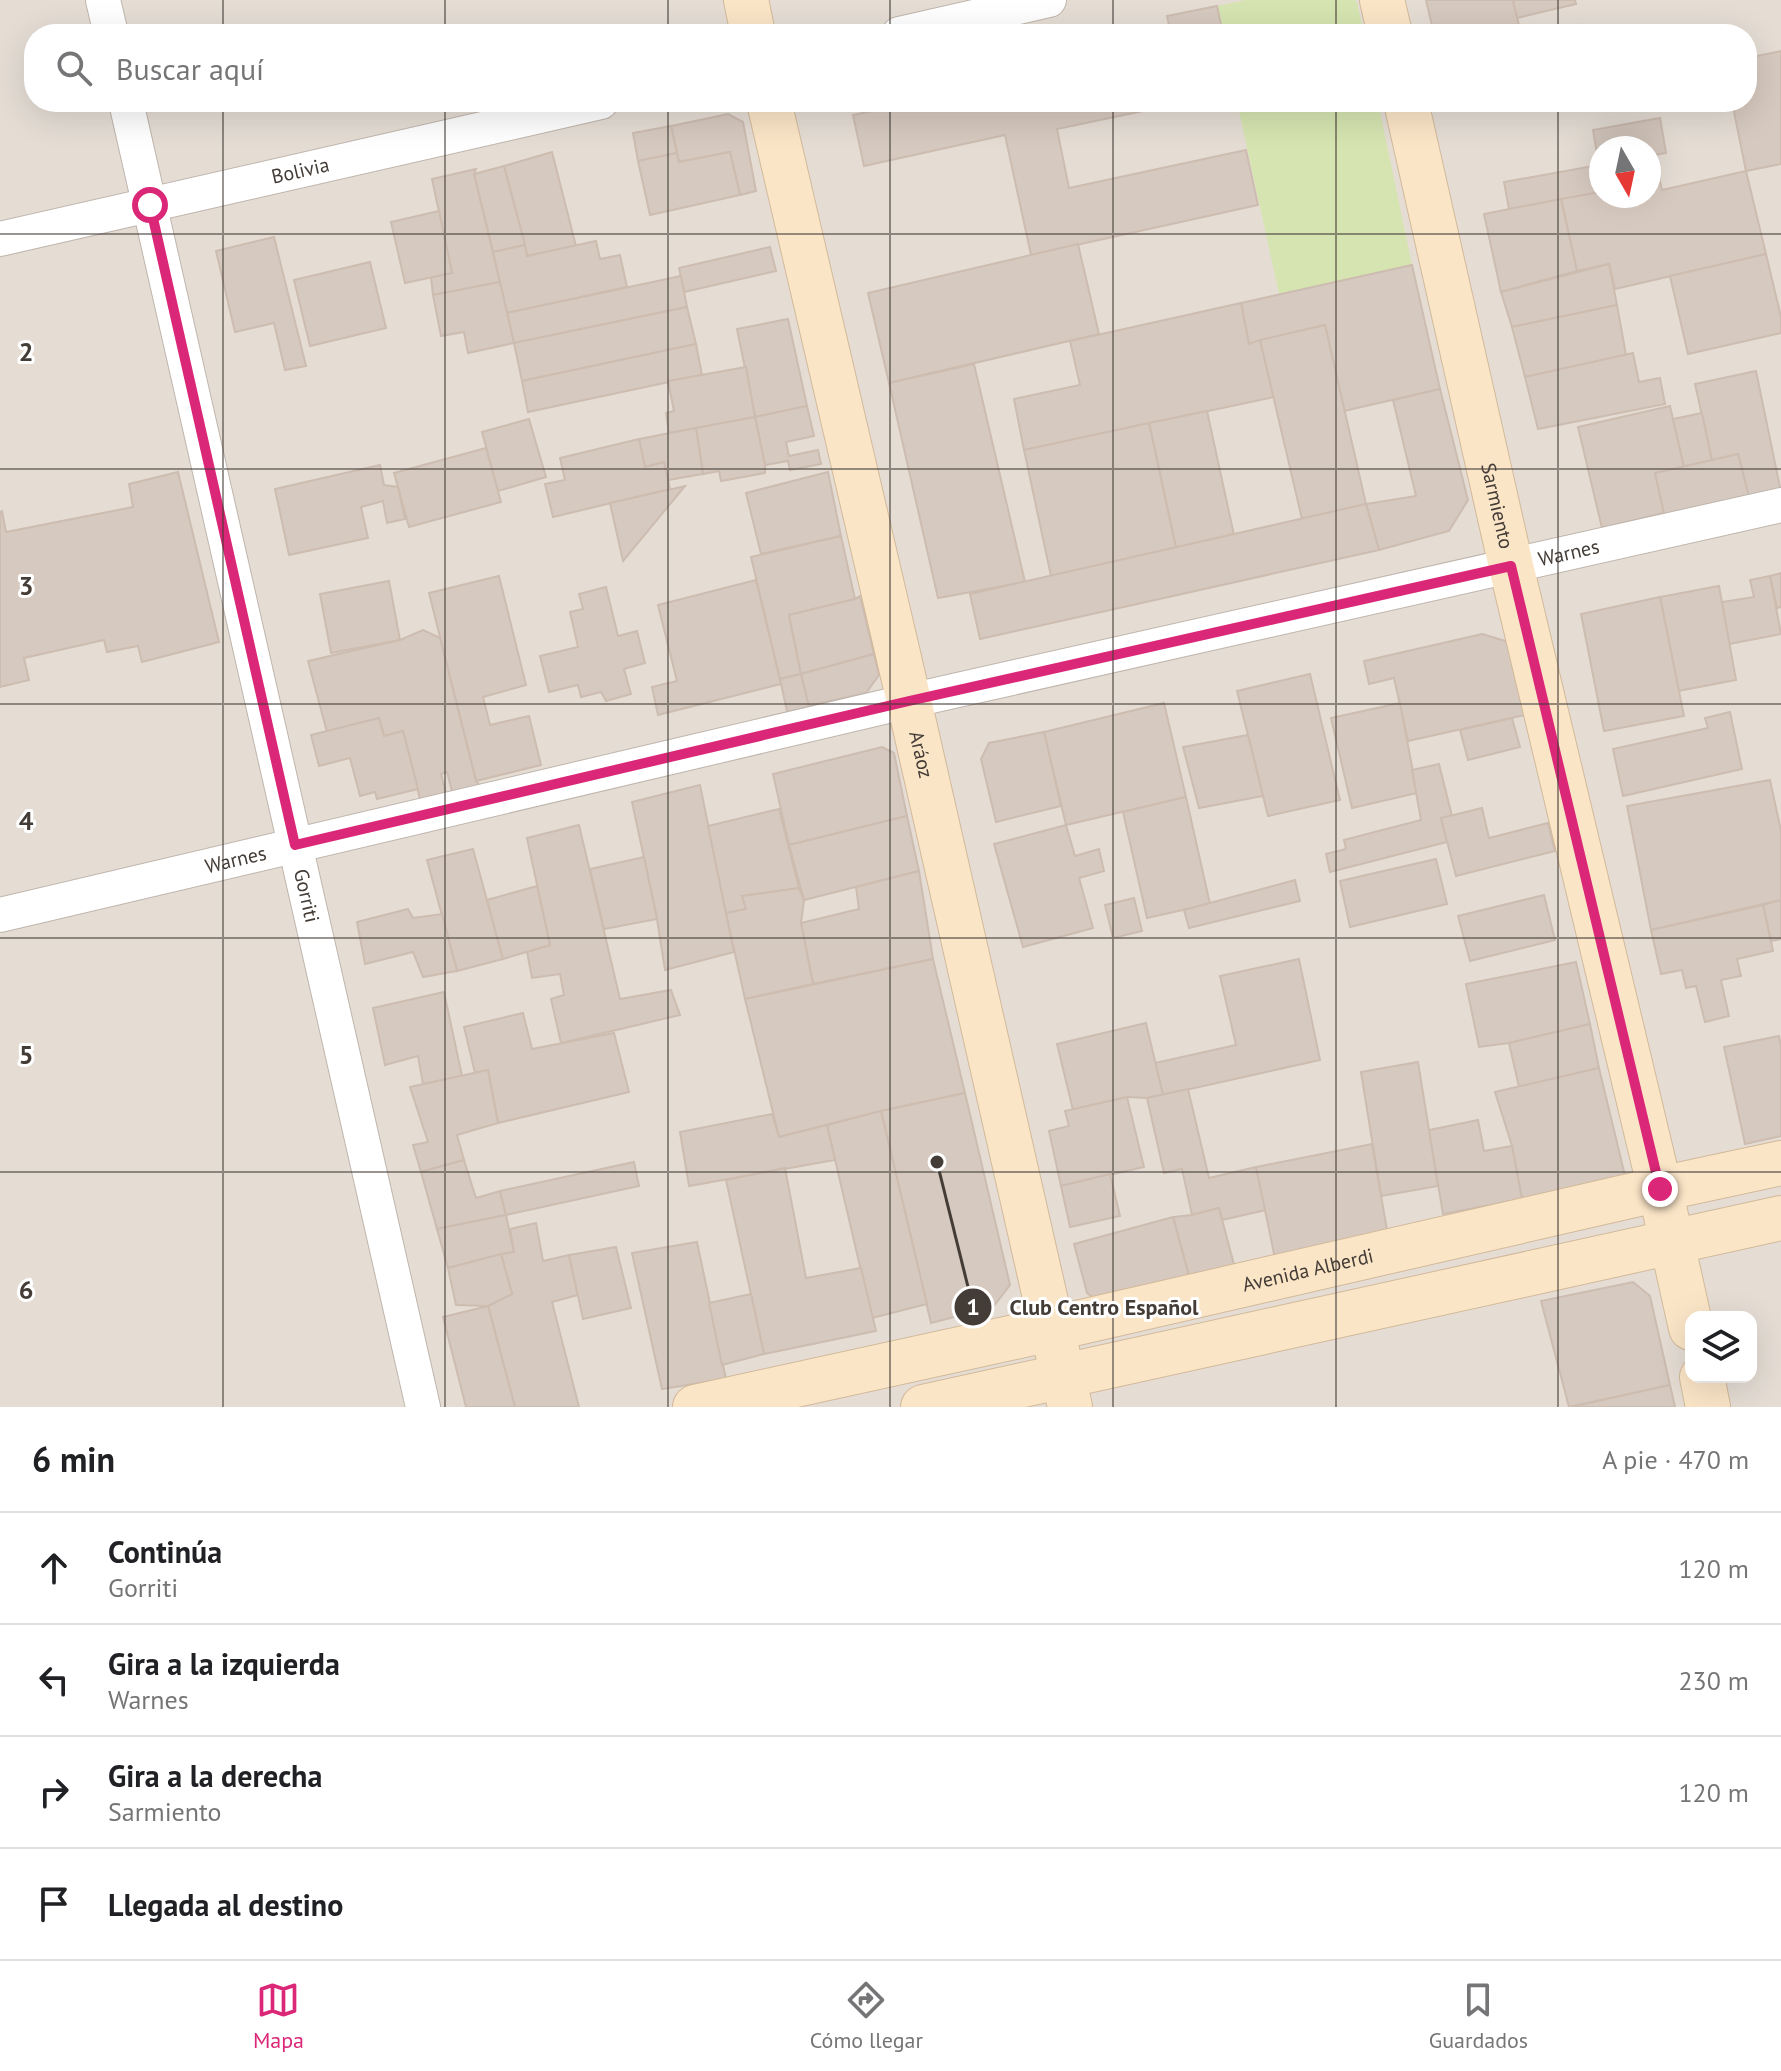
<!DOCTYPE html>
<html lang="es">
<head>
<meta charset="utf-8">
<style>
	body { margin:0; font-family:"PT Sans",sans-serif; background:#f2f2f2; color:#202124 }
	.controls { position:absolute; right:24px; bottom:24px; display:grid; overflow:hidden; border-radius:16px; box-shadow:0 8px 32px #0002 }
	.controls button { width:72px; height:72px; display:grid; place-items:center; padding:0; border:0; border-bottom:2px solid #e0e0e0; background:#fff; color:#202124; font:40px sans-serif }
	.compass { position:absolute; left:1589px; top:136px; width:72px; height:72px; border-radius:50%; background:#fff; box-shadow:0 8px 32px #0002; rotate:171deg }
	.stop { position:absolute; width:24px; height:24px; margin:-18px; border:6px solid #db2777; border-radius:50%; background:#fff }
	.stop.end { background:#db2777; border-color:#fff; box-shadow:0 2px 8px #0008 }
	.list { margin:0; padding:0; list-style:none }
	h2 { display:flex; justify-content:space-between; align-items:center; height:104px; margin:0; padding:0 32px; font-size:34px }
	h2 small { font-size:26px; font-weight:400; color:#757577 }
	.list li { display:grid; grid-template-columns:52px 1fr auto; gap:24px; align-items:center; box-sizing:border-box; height:112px; padding:0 32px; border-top:2px solid #e0e0e0 }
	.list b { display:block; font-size:30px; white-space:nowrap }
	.list p { margin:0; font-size:26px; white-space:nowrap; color:#757577 }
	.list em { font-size:26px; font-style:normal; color:#757577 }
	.icon { flex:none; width:44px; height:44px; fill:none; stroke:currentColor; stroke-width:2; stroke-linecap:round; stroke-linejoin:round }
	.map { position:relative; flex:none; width:1781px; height:1407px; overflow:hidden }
	.search { position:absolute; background:#fff; box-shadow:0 8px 32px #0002; left:24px; right:24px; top:24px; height:88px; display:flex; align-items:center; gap:20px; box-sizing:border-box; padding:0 28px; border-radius:32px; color:#757577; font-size:30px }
	.sheet { height:552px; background:#fff }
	nav { display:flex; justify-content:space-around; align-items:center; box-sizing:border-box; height:112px; border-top:2px solid #e0e0e0; background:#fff; font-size:22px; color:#757577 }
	nav a { display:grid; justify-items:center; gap:4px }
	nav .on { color:#db2777 }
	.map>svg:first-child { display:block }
	.residential { fill:#e5ddd4; fill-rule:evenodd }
	.green { fill:#d6e4b1 }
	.building { fill:#d6c9bf; stroke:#cdbcb0; stroke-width:2 }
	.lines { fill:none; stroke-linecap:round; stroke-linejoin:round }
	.street-casing { stroke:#bfb5ac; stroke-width:36 }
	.secondary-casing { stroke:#d2b99b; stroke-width:46 }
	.street { stroke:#fff; stroke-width:34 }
	.secondary { stroke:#fbe5c7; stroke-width:44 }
	.route { stroke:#db2777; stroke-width:10 }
	.grid { fill:none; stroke:#443c36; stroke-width:2; stroke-opacity:0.55 }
	.labels { text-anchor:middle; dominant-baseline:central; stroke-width:6; stroke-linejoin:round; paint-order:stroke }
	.street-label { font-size:20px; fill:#443c36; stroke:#fff }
	.grid-label { font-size:26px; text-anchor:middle; font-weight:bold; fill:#443c36; stroke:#fff; stroke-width:6; stroke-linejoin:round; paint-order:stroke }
	.leader { fill:none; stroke:#443c36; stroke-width:3 }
	.callout-dot { fill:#443c36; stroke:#fff; stroke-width:3 }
	.mark-label { font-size:24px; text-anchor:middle; font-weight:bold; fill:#fff }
	.callout-label { font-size:22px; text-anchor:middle; font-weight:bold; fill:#443c36; stroke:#fff; stroke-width:6; stroke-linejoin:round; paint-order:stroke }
</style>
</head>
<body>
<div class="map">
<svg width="1781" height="1407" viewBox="0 0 1781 1407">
	<rect width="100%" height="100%" fill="#f2ece6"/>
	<path class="residential" d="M0,0h1781v1407h-1781zM34,34h1713v68h-1713zM1601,148h48v48h-48zM1691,1317h60v60h-60z"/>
	<g class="green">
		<path d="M1246,0h108l3,2 7,32h-141l-6,-28z"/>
		<path d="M1237,102h141l34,163 -133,29z"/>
	</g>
	<g class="building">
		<path d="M1426,0h87l8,34h-87z"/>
		<path d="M1513,0h62l1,4 -59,14z"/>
		<path d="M1217,6l6,28h-52l-4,-18z"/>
		<path d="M1579,25l1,9 -49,-1z"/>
		<path d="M1781,51v113l-35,7 -14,-69h15v-44z"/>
		<path d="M915,102h271l-129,27 12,59 177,-38 12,55 -227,50 -26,-120 -141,31 -11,-51z"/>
		<path d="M728,114l15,8 13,69 -16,4 -10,-43 -51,10 -8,-36z"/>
		<path d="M1660,118l6,35 -17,3v-8h-48v44l-92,17 -5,-27 95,-17 -6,-35z"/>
		<path d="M671,126l6,27 -39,8 -5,-28z"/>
		<path d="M552,152l24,94 -49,10 -23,-90z"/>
		<path d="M730,152l10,43 -90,20 -12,-54 39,-8 2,9z"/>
		<path d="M504,166l21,79 -32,7 -19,-78z"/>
		<path d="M476,169l-2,5 26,108 -67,13 -2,-18 21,-4 -20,-94z"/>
		<path d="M1746,171l20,83 -151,35 -6,-25 -32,7 -16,-72 40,-7v4h48v-16l10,-3 3,13z"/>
		<path d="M1561,199l16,72 -76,21 -17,-78z"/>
		<path d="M439,211l13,62 -47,10 -14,-61z"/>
		<path d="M274,237l32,129 -21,4 -11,-47 -39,9 -19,-81z"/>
		<path d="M596,241l4,18 20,-4 7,32 -120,26 -14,-61 32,-7 2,11z"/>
		<path d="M1078,244l21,90 -210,49 -21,-90z"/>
		<path d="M770,247l6,24 -92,21 -5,-24z"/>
		<path d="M1766,254l15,63v16l-93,21 -18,-78z"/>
		<path d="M370,262l16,66 -76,18 -16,-66z"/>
		<path d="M1609,264l8,41 -105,22 -11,-35z"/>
		<path d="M1412,265l28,124 -96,22 -19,-86 -76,19 -8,-41z"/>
		<path d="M681,276l6,31 -173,36 -7,-30z"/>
		<path d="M500,282l14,61 -46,10 -4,-21 -23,4 -8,-41z"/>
		<path d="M1241,303l8,41 11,-4 14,57 -250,53 -10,-51 66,-14 -10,-44z"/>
		<path d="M1617,305l9,50 -101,22 -13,-50z"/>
		<path d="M687,307l9,37 -174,37 -8,-38z"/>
		<path d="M788,319l19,87 -52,11 -18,-88z"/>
		<path d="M1325,325l41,179 -64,15 -42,-179z"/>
		<path d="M696,344l6,31 -174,37 -6,-31z"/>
		<path d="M1633,353l6,29 21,-4 5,26 -127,25 -13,-52z"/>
		<path d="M974,364l51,218 -87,16 -49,-215z"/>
		<path d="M746,367l9,50 -86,16 -3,-20 8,-2 -6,-30z"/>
		<path d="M1756,371l25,121 -31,9 -12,-47 -26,7 -17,-77z"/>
		<path d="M1440,389l28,111 -19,31 -70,19 -13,-46 50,-8 -23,-96z"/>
		<path d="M807,406l7,30 -28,6 3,14 29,-6 3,14 -31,6 -2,-9 -23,4 -10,-48z"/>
		<path d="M1670,406l14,61 -29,6 9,40 -62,15 -24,-101z"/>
		<path d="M1207,411l27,124 -58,13 -27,-125z"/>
		<path d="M1702,413l10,48 -28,6 -11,-48z"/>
		<path d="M755,417l10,48v8l-44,8 -2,-10 -16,3 -7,-46z"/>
		<path d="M529,419l17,58 -48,14 -16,-59z"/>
		<path d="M1149,423l27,125 -125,28 -27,-126z"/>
		<path d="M696,428l7,46 -35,6 -4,-18 -19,5 -6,-28z"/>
		<path d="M639,439l6,28 19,-5 6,27 -117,28 -8,-33 20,-4 -5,-22z"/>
		<path d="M486,448l15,54 -92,25 -15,-54z"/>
		<path d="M1738,454l12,47 -80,19 -6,-7 -9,-40z"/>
		<path d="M380,465l4,20 14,2 7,32 -18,4 -4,-22 -22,6 7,31 -79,17 -14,-66z"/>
		<path d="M178,472l41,170 -77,20 -4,-16 -31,6 -3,-12 -80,18 5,22 -29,7v-175l2,-1 4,21 127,-25 -4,-23z"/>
		<path d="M828,472l13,64 -80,18 -15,-61z"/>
		<path d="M685,486l-62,75 -13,-58z"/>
		<path d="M1366,504l13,46 -399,89 -10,-45z"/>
		<path d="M841,536l14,63 -66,16 12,59 -21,5 -29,-122z"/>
		<path d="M1781,573v34l-4,1 -7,-32z"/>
		<path d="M499,576l27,109 -43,12 7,28 39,-9 12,49 -65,16 -47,-188z"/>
		<path d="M1770,576l11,58 -52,10 -7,-42 32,-5 -4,-17z"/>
		<path d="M756,580l25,104 -123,31 -6,-28 25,-6 -19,-76z"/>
		<path d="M389,581l11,59 -69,13 -11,-59z"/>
		<path d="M1719,586l17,94 -58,11 -18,-94z"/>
		<path d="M606,587l12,49 19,-5 8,32 -21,6 7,25 -25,7 -5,-9 -20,5 -3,-12 -29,7 -9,-36 38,-9 -8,-35 13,-3 -4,-15z"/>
		<path d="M860,596l14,58 -73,20 -12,-59 66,-16z"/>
		<path d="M1660,597l24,119 -80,15 -23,-117z"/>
		<path d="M423,630l17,8 36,143 5,6 -28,8 -6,-23 -6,2 6,23 -26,6 -18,-72 -19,5 -5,-18 -52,14 -19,-71 92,-21z"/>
		<path d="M1482,634l27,8 16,73 -117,26 -14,-63 -25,6 -5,-23z"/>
		<path d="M874,654l5,21 -13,18 -58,13 -7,-32z"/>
		<path d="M801,674l9,37 -22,5 -8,-37z"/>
		<path d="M1310,674l30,126 -72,16 -31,-125z"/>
		<path d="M1164,703l22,94 -120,28 -22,-93z"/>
		<path d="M1400,703l17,90 -65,15 -21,-90z"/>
		<path d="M1730,712l12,57 -119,27 -10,-47 95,-21 -3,-10z"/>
		<path d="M379,718l5,18 19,-5 15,58 -41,10 -2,-7 -15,4 -10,-38 -31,8 -8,-31z"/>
		<path d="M1512,718l8,29 -52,13 -8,-30z"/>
		<path d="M1044,732l17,74 -65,16 -15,-63 8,-16z"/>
		<path d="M1248,735l15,61 -64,12 -16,-61z"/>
		<path d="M882,747l12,6 13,63 -118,29 -16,-71z"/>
		<path d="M1439,764l13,52 -11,2 6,24 -117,30 -4,-18 20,-5 -2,-9 77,-20 -9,-50z"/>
		<path d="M1770,780l11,51v69l-130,30 -24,-124z"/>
		<path d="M700,785l34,167 -69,18 -8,-51 -25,-117z"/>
		<path d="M1186,797l24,107 -63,14 -24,-106z"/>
		<path d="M1482,808l7,30 59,-15 7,28 -99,25 -15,-58z"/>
		<path d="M779,809l20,79 -57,8 4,13 -20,4 -18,-87z"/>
		<path d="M907,816l12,55 -115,29 -15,-55z"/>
		<path d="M579,825l41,174 51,-9 9,25 -119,28 -10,-44 13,-4 -4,-21 -28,4 -5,-26 23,-7 -23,-107z"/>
		<path d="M1066,825l9,31 24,-7 5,22 -25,7 14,50 -70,19 -29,-103z"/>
		<path d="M473,849l30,110 -46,12 -30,-111z"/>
		<path d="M644,857l13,62 -53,10 -14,-60z"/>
		<path d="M1436,859l11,45 -97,23 -10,-46z"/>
		<path d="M919,871l14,88 -120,25 -12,-61 58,-14 -3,-22z"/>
		<path d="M1295,880l5,21 -111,27 -5,-18z"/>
		<path d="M537,886l13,59 -47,14 -16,-59z"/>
		<path d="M799,888l5,12 -3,23 12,61 -68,15 -19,-86 20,-4 -4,-13z"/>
		<path d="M1544,895l11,45 -85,21 -12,-45z"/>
		<path d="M1134,898l8,33 -29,7 -8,-33z"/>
		<path d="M1781,900v39l-10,2 -8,-36z"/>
		<path d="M1763,905l10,46 -36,8 4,17 -20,4 8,36 -24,6 -9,-36 -10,2 -4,-18 -21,4 -10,-44z"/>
		<path d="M408,909l5,9 29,-4 15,57 -34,6 -10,-25 -48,12 -8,-42z"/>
		<path d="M933,959l32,134 -84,18 -102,26 -34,-138z"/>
		<path d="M1299,959l21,101 -157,35 -8,-32 81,-18 -16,-69z"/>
		<path d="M1576,962l14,62 -81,19 -30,4 -13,-63z"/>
		<path d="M444,992l18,84 -39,8 -5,-28 -33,9 -12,-57z"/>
		<path d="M523,1013l9,36 82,-16 15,59 -131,31 -10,-53 -13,3 -11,-46z"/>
		<path d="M1146,1023l17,72 -16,3 -20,-1 -54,13 -16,-66z"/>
		<path d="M1590,1024l9,44 -80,19 -10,-44z"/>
		<path d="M1779,1036l2,10v90l-36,8 -21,-97z"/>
		<path d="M1418,1062l20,124 -57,10 -20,-124z"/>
		<path d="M1599,1068l27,112 -104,19 -10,-53 -17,-54z"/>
		<path d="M488,1070l10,53 -41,12 7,25 -43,12 -8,-27 15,-3 -18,-55z"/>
		<path d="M1188,1089l21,89 47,-11 10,43 -44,10 -3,-12 -27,7 -10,-46 -18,4 -17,-75z"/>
		<path d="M965,1093l45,192 -17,22 -62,16 -50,-212z"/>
		<path d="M1127,1097l17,70 -83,19 -12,-55 20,-5 -4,-15z"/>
		<path d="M881,1111l46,193 -55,14 -45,-193z"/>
		<path d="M772,1114l7,23 48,-12 8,35 -146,26 -9,-54z"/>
		<path d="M1478,1120l6,31 28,-5 10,53 -79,15 -14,-84z"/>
		<path d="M1372,1144l18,103 -113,21 -21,-101z"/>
		<path d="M464,1160l12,38 24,-7 6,24 -69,14 -16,-57z"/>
		<path d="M634,1162l5,24 -133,29 -6,-24z"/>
		<path d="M785,1168l21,110 55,-10 15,63 -112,23 -38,-174z"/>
		<path d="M1110,1174l10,42 -50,11 -9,-41z"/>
		<path d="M1219,1208l17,64 -44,15 -19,-70 19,-2z"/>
		<path d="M506,1215l8,37 -66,16 -11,-39z"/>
		<path d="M1173,1217l19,70 -83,23 -22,-17 -13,-49z"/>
		<path d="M536,1223l7,38 26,-6 9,40 -26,7 27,105h-64l-27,-101 24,-12 -11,-40 13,-2 -4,-23z"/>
		<path d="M697,1242l29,137 -64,10 -30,-136z"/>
		<path d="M616,1247l15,61 -48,11 -14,-64z"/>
		<path d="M501,1254l11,40 -24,12 -32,-1 -8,-37z"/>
		<path d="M1633,1282l17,14 20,89 -101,22 -28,-106z"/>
		<path d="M751,1294l13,60 -42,11 -13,-62z"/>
		<path d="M488,1306l27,101h-49l-23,-90z"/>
		<path d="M1670,1385l5,22h-104z"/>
	</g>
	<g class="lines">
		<defs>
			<g id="street">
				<path d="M103,0l8,34"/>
				<path d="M899,34l150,-34"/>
				<path id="s1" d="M126,102l297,1305"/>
				<path id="s2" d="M0,239l601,-137"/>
				<path id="s3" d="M0,915l909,-214 872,-196"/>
			</g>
			<g id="secondary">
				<path d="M746,0l7,34"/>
				<path d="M1382,0l8,34"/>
				<path id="s4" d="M769,102l140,599 161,706"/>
				<path id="s5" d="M1406,102l105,464 149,623 31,139"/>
				<path d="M1702,1377l6,30"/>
				<path id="s6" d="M695,1407l356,-78 609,-140 121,-26"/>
				<path d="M923,1407l858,-189"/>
			</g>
		</defs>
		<use href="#street" class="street-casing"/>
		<use href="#secondary" class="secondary-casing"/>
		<use href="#street" class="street"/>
		<use href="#secondary" class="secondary"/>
	</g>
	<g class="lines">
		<path class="route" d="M150,205l145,640 614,-144 602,-135 149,623"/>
	</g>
	<path class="grid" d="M223,0v34M445,0v34M668,0v34M890,0v34M1113,0v34M1336,0v34M1558,0v34M223,102v1305M445,102v1305M668,102v1305M890,102v1305M1113,102v1305M1336,102v1305M1558,102v1305M0,234h1781M0,469h1781M0,704h1781M0,938h1781M0,1172h1781"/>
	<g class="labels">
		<g class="street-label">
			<text stroke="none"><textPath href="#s2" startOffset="308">Bolivia</textPath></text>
			<text stroke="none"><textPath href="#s5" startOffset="414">Sarmiento</textPath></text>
			<text stroke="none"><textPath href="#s3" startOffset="1610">Warnes</textPath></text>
			<text stroke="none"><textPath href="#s4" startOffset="670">Aráoz</textPath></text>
			<text stroke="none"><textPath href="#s3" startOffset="242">Warnes</textPath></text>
			<text stroke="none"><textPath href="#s1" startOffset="814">Gorriti</textPath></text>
			<text stroke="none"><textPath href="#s6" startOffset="628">Avenida Alberdi</textPath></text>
		</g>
	</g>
	<g class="grid-label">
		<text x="26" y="361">2</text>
		<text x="26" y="595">3</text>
		<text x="26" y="830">4</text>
		<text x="26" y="1064">5</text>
		<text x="26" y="1299">6</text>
	</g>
	<path class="leader" d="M937 1162L973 1307"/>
	<g class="callout-dot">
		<circle cx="937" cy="1162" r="8"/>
		<circle cx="973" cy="1307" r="20"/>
	</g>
	<g class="mark-label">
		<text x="973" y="1315">1</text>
	</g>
	<g class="callout-label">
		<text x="1104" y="1315">Club Centro Español</text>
	</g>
</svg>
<div class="controls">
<button><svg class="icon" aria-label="layers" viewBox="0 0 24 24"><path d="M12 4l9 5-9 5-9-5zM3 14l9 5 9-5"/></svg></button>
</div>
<svg class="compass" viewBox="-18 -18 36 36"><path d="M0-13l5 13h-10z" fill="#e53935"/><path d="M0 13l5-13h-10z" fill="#757577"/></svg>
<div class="stop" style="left:150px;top:205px"></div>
<div class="stop end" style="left:1660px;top:1189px"></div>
<div class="search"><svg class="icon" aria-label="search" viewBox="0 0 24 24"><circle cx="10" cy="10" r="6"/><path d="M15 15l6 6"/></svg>Buscar aquí</div>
</div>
<section class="sheet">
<h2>6 min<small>A pie · 470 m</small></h2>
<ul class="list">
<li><svg class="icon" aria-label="ahead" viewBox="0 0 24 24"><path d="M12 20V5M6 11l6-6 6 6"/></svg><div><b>Continúa</b><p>Gorriti</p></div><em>120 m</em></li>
<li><svg class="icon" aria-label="left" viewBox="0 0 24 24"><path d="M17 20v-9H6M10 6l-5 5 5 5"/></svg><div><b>Gira a la izquierda</b><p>Warnes</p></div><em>230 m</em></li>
<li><svg class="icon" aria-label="right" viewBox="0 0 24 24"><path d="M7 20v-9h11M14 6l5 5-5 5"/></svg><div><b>Gira a la derecha</b><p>Sarmiento</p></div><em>120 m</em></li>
<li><svg class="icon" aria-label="arrive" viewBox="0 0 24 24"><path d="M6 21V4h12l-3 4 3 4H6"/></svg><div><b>Llegada al destino</b></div></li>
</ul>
</section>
<nav>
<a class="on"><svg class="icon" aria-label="map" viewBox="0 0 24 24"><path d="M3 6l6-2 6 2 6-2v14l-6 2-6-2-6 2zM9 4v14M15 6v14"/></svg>Mapa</a>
<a><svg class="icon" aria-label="directions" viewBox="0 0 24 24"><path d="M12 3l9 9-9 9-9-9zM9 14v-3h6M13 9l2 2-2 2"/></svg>Cómo llegar</a>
<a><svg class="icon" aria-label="saved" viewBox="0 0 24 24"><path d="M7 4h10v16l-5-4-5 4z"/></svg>Guardados</a>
</nav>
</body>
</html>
